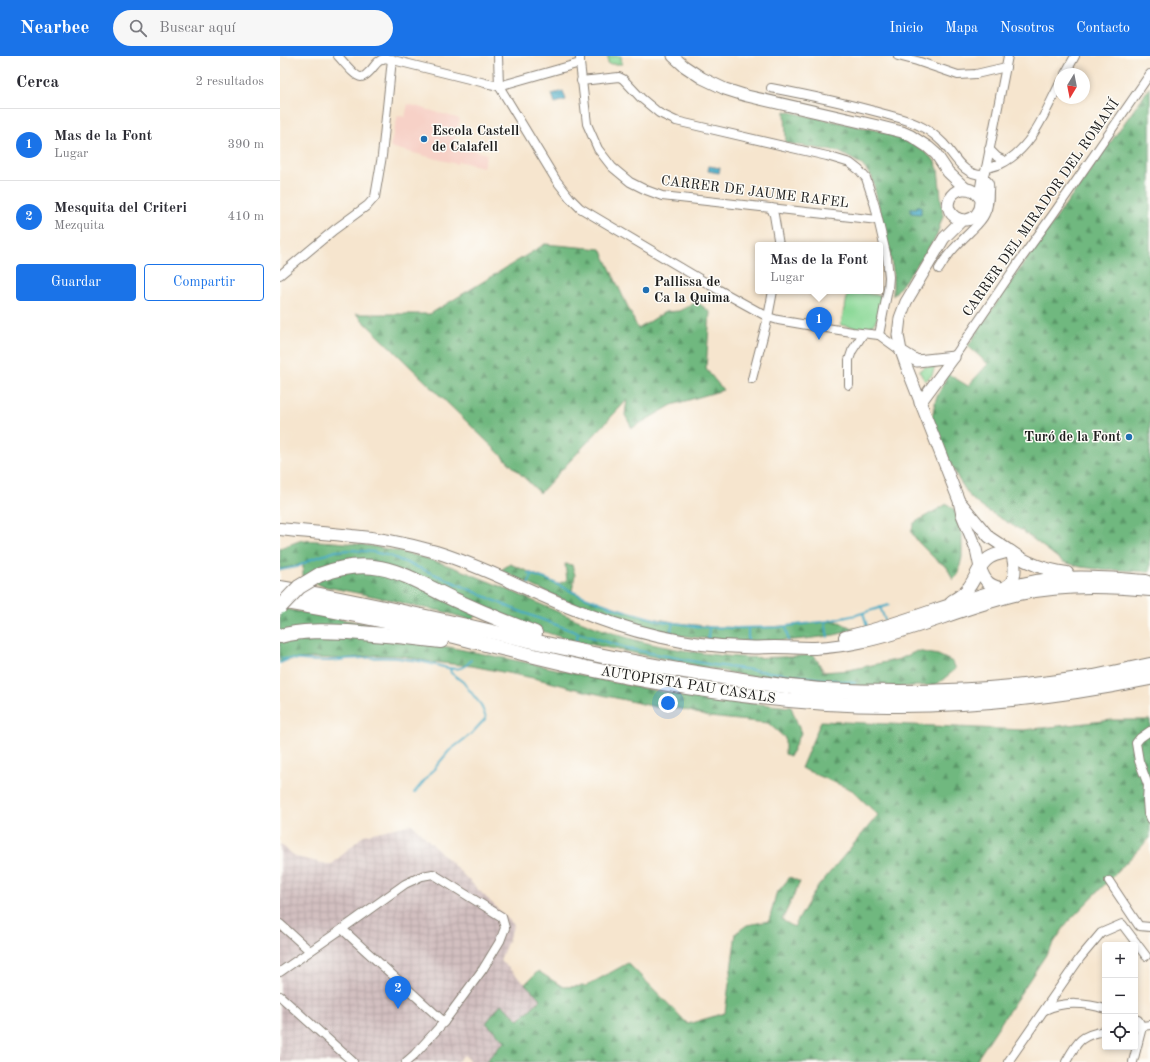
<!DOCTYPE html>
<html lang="es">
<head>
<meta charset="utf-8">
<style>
	body { margin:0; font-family:"Old Standard TT",serif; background:#f7f7f7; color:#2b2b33 }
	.controls { position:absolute; right:12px; bottom:12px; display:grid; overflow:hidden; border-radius:4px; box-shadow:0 2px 6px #0003 }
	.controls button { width:36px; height:36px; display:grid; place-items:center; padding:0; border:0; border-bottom:1px solid #e1e1e2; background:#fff; color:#2b2b33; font:20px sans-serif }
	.compass { position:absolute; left:774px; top:12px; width:36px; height:36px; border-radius:50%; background:#fff; box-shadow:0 2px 6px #0003; rotate:190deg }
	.you { position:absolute; left:388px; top:647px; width:14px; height:14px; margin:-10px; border:3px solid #fff; border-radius:50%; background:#1a73e8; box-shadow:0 0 0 6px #1a73e833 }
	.badge { display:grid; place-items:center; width:26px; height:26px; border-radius:50%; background:#1a73e8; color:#fff; font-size:13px; font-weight:700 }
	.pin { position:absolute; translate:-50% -33px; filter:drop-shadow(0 1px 2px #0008) }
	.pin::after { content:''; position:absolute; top:21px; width:14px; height:12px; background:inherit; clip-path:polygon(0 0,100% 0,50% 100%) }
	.popup { position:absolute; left:475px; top:186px; width:128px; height:52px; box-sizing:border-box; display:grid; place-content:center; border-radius:4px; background:#fff; filter:drop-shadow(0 1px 3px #0005); font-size:13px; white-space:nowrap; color:#7c7c81 }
	.popup b { font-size:15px; color:#2b2b33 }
	.popup::after { content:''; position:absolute; left:50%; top:100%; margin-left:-8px; border:8px solid transparent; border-top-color:#fff }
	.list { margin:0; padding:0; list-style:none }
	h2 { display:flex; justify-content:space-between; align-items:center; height:52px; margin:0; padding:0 16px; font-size:17px }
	h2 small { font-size:13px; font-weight:400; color:#7c7c81 }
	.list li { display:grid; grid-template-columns:26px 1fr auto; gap:12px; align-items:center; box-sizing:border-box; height:72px; padding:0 16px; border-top:1px solid #e1e1e2 }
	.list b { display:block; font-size:15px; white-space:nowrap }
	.list p { margin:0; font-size:13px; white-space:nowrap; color:#7c7c81 }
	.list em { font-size:13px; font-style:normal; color:#7c7c81 }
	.actions { display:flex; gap:8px; padding:12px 16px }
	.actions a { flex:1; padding:9px 0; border:1px solid #1a73e8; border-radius:4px; text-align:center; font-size:14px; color:#1a73e8 }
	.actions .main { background:#1a73e8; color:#fff }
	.icon { flex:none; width:22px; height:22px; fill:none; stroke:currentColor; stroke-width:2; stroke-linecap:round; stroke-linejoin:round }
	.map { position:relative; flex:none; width:870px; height:1006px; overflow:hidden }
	header { display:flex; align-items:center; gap:24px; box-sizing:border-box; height:56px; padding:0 20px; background:#1a73e8; color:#fff }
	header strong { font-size:19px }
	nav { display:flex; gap:22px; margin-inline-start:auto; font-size:14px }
	.search { width:280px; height:36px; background:#f7f7f7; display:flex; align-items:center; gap:10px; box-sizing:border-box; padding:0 14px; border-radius:22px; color:#7c7c81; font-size:15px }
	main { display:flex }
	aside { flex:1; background:#fff }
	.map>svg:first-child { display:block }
	.built { fill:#f7d1c7 }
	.industrial { fill:url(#industrial-grid) }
	.green { fill:#8ad896; stroke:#537a59 }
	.forest { fill:url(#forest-firs); stroke:#466a4e }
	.park { fill:url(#park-tufts); stroke:#537a59 }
	.water { fill:url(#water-ripples); stroke:#326471 }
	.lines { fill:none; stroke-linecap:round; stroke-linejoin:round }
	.stream { stroke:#47abc6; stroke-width:2 }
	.street-casing { stroke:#898075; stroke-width:10 }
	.secondary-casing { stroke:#898075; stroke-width:13 }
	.primary-casing { stroke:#898075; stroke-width:14 }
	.highway-casing { stroke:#898075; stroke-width:16 }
	.street { stroke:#fff; stroke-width:8 }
	.secondary { stroke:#fff; stroke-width:11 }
	.primary { stroke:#fff; stroke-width:12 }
	.highway { stroke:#fff; stroke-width:14 }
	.highway-bridge-casing { stroke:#898075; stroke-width:16; stroke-linecap:butt }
	.highway-bridge { stroke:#fff; stroke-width:14 }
	.poi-dot { fill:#1f6fb2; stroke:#fdfcf7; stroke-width:1.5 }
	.labels { text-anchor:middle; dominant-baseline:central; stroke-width:3; stroke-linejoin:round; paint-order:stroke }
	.poi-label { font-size:14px; font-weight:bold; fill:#1c1c1c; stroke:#fdfcf7; text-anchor:start }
	.street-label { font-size:14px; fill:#1c1c1c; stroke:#fdfcf7 }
</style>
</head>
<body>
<header>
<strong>Nearbee</strong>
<div class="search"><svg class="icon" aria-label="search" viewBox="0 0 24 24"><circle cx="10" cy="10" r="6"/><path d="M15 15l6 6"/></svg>Buscar aquí</div>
<nav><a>Inicio</a><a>Mapa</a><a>Nosotros</a><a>Contacto</a></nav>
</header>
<main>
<aside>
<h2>Cerca<small>2 resultados</small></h2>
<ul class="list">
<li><span class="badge">1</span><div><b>Mas de la Font</b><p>Lugar</p></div><em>390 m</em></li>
<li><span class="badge">2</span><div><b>Mesquita del Criteri</b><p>Mezquita</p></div><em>410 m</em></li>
</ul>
<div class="actions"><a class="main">Guardar</a><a>Compartir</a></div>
</aside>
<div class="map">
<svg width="870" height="1006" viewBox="0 0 870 1006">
	<defs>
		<pattern id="industrial-grid" width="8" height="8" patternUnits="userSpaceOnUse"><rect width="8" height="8" fill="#d2bfc0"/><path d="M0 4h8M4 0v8" fill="none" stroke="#b4a4a4"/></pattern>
		<pattern id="forest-firs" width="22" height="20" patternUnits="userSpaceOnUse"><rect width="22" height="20" fill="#6fb87f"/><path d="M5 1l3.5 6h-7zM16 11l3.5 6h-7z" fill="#5a9567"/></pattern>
		<pattern id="park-tufts" width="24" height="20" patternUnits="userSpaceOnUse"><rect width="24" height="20" fill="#8ad896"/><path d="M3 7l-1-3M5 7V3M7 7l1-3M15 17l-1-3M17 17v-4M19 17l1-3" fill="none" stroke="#76b981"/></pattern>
		<pattern id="water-ripples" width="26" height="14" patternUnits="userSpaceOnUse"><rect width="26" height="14" fill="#47abc6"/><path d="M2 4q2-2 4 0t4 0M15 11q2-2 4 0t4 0" fill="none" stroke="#3a8aa0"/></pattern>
	</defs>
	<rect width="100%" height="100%" fill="#fdfcf7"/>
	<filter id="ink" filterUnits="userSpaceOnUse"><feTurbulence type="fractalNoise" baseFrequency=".025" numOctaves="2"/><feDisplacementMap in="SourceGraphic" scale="8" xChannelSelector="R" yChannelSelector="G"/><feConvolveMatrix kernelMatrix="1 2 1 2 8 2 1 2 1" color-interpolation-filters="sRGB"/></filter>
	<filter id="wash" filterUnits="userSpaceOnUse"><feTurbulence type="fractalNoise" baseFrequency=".012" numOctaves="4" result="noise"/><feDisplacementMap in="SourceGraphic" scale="16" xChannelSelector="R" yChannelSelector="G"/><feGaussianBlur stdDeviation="0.9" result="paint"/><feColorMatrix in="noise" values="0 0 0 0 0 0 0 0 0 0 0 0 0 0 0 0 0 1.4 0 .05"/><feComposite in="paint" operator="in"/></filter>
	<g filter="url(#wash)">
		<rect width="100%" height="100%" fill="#f6e5ce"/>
		<path class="built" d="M128,48l52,15 -7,26 34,9 -4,13 -25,-6 -1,3 -67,-17 8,-32 7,2z"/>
		<path class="industrial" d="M132,768l102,101 -14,35 41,39 -22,21 -18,-16 4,37 -20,21h-13l-8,-7 -7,7h-177v-218l16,13 35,8 33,-30z"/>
		<g class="green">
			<path d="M568,235h6l27,5c-1,11 -2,33 -18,32 -8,0 -15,-2 -22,-3l3,-17h1z"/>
			<path d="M655,310l-3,9 -7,6 -6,-10 5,-4z"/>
		</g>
		<g class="forest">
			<path d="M870,31v485l-52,-3 -17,-2 -18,-5 -39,-30 -41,-24 -12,-10 -12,-18 -17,-34 -10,-29 4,-18 12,-25 20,12 20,-22 -20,-18 44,-66z"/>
			<path d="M505,55l114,24 19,11 16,14 4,9 5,47 -7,21 -19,28 -24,31v-26l-21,-93 -11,-13 -22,-12 -53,-9z"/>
			<path d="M265,188l56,5 37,80 27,-17 14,-1 18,-9 13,10 -4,57 17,21 -51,15 -40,23 -7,-13 2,-15 -87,93 -184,-179h74z"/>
			<path d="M667,448l7,5 8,27v21l-4,18 -5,5 -6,-13 -12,-8 -16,-16 -8,-11 3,-9 10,-6z"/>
			<path d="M22,484c30,2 61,3 90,10 28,6 55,14 81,25 56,22 108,51 166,66 28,7 58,12 87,15 29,3 59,1 88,-1l10,17 25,-2 51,-11 17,-8 21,4 15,7 3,7 -20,16 -37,2 -94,-3 -63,-9 -173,-35 -51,-17 -34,-13 -13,10 -30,-9 -28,-5 -21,-6 -70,-14 -19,-9v-13l-23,5v-21z"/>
			<path d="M230,508l48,20 9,-4 -2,-16 7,1 3,10 -3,16 15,7 55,18 37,7 34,4 46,1 78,-7 17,8c-8,3 -17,6 -26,7 -65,10 -133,6 -196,-11 -44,-13 -90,-34 -131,-55z"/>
			<path d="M0,552l87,16v14l81,9 36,7 59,12 60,14 60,12 86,11 42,4 10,26 -11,23 -5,-2v-16l-17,-15 -59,-6 -27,-8 -26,-2 -76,-17 -42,-11 -66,-13 -40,-4 -29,-6 -26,-1 -35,4 -28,-1 -27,2 -7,2z"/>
			<path d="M832,664h38v118l-83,85 -92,139h-490l20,-21 -19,-18 15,-19 18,16 22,-21 -16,-15 13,-13 25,16 23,-1 42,-23 60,61 37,-11 11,-80 11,-8 22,-4 7,-27 14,-17 10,5 -18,38 12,7 22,-38 62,-74 -26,-25 -51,-22 20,-47 203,9z"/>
		</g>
		<path class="park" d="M328,0h13l1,8h-14z"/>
		<g class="water">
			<path d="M283,35l3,9 -11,3 -3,-9z"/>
			<path d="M429,110l11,2 -1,5 -11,-2z"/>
			<path d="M637,150h4v8l-10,-1v-5h6z"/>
		</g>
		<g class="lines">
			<g class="stream">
				<path d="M0,514l17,-3 15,-8 24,-8 16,-1 21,2 17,4 56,23 65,29 67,25 52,16 83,16 142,18"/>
				<path d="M248,517l20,7 29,14 38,14 46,13 41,6 34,1 43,-1 49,-6 28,-6 33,-10"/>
				<path d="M248,528l5,-10"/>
				<path d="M600,551l5,13"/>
				<path d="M583,557l4,13"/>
				<path d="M545,566l3,15"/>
				<path d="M506,570l2,16"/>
				<path d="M468,572v15"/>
				<path d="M390,578l3,-12"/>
				<path d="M428,584l1,-13"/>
				<path d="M296,585l2,-7"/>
				<path d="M1,602c16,2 31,3 46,3 6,0 13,-1 19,-2 19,-1 39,-3 58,0 9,1 19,2 28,5 13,3 29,11 39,-4"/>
				<path d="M0,607l7,-3"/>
				<path d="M134,737l35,-42 22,-17 15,-16 -5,-13 -18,-23 -12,-9 -1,-4"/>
			</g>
		</g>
	</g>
	<g filter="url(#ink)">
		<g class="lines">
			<defs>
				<g id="street">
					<path d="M58,0c5,5 17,21 23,21 4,0 7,-4 10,-7 5,-6 6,-9 14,-12l100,25 14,3 81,-23"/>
					<path d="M218,0l1,30 57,94 14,18 10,10 130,77 58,32 10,3 29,5 45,7 27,3 22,16"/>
					<path d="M300,0v7l7,61 11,25 14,18 18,15 16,8 16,6 216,24"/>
					<path d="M618,0l19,5 41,14 18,-1 30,-7"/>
					<path d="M785,18l10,-18"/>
					<path d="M301,25l38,-4 4,2 18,19 18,15 17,8 151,35 23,7 9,7 7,8 9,28 12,52 2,19 -1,12 -9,46"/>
					<path d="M491,32c37,7 74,15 110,25 15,4 30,7 43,15 7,4 13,9 19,15 12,13 20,33 41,32"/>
					<path d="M709,93l8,8 8,4"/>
					<path d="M706,112c5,-1 10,-2 15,-4 31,-15 44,-52 59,-81"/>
					<path d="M491,152l3,7 5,30"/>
					<path d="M659,213c8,-15 20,-26 32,-38 5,-5 11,-10 14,-17 4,-7 4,-16 4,-24 1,-6 0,-9 -6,-12l3,-10 22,-112"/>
					<path d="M0,219l54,-45 34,-25 7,-8 7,-41 10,-97"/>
					<path d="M674,301l62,-91 38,-53 96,-139"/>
					<path d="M472,323l16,-62 5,-26"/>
					<path d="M569,329v-25l3,-9 11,-17"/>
					<path d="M870,675l-10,7 -4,5 3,18 9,24 -1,15 1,14 2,5"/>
					<path d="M829,825l30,45 11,1"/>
					<path d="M0,868l30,27"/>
					<path d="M62,873l102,93"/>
					<path d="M0,916l62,-43 63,-45 17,-8 11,-2 69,43 3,11 -5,13 -17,28 -39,53 -30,33 -8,7"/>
					<path d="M0,940l73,66"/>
					<path d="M765,954c18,-9 42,-7 60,-1"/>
					<path d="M855,971l15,-2"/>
					<path d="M728,1006l72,-104 21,-25 21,-9 24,32"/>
					<path d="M786,1006c11,-20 14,-27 39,-31"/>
					<path d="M853,1006l9,-35 -4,-7 -3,-1"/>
				</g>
				<g id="secondary">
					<path d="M393,0l11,10 18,12 23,11 22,7 131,30 24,6 9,4 17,11 8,7 12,18 18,17"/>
					<path d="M700,142c-16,-24 -45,4 -25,19 3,2 7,3 11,3 9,-1 15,-9 15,-18 0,-2 -1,-4 -1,-6 1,-6 2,-12 3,-18"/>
					<path d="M682,164l-18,18 -38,64 -6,16 -2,17 3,16 6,17 52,133 3,14 14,34 4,19"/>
					<path d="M621,295l16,10 37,-4"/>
					<path d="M640,347l34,-46"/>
					<path d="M681,447l28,34 21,14"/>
				</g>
				<g id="primary">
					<path d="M0,473c24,3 48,4 72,7 28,2 56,8 84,16 46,14 88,37 133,55 55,23 114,39 174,40 11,1 21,0 32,0 13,0 27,1 40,1 15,-1 31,-3 45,-6 55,-11 105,-36 160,-48 41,-9 88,-8 130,-4"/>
					<path d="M700,512c5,15 10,18 24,21"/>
					<path d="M723,533c2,-2 6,-4 8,-6 6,-9 3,-21 1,-30"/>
					<path d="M672,545c7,-4 13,-8 17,-14 7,-9 10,-23 20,-29 6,-4 14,-5 21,-7 17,13 36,19 57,22"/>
					<path d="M565,581c60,-13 117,-40 177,-53 41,-10 83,-6 124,-3"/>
				</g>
				<g id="highway">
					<path d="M39,519c58,-22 86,1 136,25 26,12 53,23 80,33"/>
					<path d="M0,532c149,25 294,68 443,89 33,5 67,11 101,13 90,5 181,1 270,-13 18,-4 37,-8 56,-12"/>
					<path d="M0,545c54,9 108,20 161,32 23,5 46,12 69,17 48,12 97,24 147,32 80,14 161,24 242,23 85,0 168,-10 251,-27"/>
					<path d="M0,580c22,-6 45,-5 68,-4 31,2 62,5 93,9"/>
				</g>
			</defs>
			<use href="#street" class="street-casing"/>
			<use href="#secondary" class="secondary-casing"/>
			<use href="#primary" class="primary-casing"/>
			<use href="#highway" class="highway-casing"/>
			<use href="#street" class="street"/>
			<use href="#secondary" class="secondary"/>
			<use href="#primary" class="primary"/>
			<use href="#highway" class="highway"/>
			<defs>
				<path id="highway-bridge" d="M0,551l19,-20 20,-12"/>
			</defs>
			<use href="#highway-bridge" class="highway-bridge-casing"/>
			<use href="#highway-bridge" class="highway-bridge"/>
		</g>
	</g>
	<g class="poi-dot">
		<circle cx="144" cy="83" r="4"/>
		<circle cx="366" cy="234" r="4"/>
		<circle cx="849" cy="381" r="4"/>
	</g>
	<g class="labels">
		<g class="poi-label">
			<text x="152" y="75">Escola Castell<tspan x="152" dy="16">de Calafell</tspan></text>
			<text x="374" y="226">Pallissa de<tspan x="374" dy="16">Ca la Quima</tspan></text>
			<text x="841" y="381" text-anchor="end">Turó de la Font</text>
		</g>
		<g class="street-label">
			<text transform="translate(475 136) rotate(7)">CARRER DE JAUME RAFEL</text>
			<text transform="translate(761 152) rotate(-55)">CARRER DEL MIRADOR DEL ROMANÍ</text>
			<text transform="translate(408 629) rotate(9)">AUTOPISTA PAU CASALS</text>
		</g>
	</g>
</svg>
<div class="controls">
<button>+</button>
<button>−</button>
<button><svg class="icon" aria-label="locate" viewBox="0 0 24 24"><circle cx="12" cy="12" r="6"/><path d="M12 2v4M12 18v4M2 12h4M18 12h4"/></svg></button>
</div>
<svg class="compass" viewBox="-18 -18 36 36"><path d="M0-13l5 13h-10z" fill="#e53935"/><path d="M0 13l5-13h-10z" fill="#7c7c81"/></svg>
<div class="you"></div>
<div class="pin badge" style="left:539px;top:284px">1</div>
<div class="popup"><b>Mas de la Font</b>Lugar</div>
<div class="pin badge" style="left:118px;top:953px">2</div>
</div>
</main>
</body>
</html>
